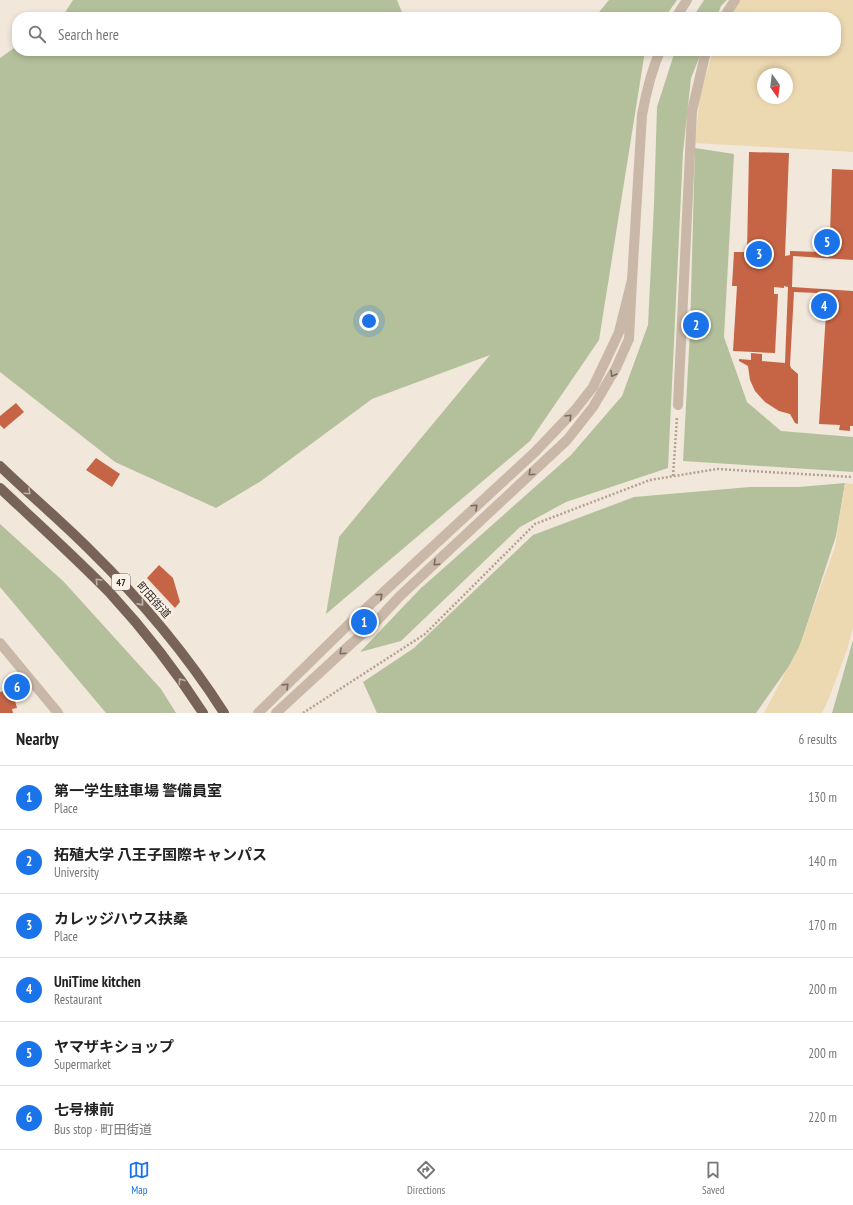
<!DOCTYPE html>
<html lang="en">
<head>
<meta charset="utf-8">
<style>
	body { margin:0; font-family:"PT Sans Narrow","Noto Sans JP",sans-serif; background:#f6f6f6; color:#222 }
	.compass { position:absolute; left:757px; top:68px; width:36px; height:36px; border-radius:50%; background:#fff; box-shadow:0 2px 6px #0003; rotate:166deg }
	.you { position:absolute; left:369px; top:321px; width:14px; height:14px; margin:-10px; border:3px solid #fff; border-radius:50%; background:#1a73e8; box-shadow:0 0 0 6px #1a73e833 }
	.badge { display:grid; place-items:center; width:26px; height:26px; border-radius:50%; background:#1a73e8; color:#fff; font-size:13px; font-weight:700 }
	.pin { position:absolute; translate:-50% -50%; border:2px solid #fff; box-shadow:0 1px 4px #0006 }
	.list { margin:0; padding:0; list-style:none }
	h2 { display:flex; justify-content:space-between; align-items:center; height:52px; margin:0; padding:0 16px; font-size:17px }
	h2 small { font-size:13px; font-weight:400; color:#767676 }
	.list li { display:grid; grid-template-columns:26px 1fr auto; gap:12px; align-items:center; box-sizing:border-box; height:64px; padding:0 16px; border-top:1px solid #e0e0e0 }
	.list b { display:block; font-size:15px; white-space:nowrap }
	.list p { margin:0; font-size:13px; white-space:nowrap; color:#767676 }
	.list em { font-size:13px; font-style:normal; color:#767676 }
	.icon { flex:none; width:22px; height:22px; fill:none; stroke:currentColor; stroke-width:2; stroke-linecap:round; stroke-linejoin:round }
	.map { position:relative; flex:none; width:853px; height:713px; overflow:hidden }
	.search { position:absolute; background:#fff; box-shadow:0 2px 6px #0003; left:12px; right:12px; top:12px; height:44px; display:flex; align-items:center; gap:10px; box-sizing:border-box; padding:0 14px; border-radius:16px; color:#767676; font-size:15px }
	.sheet { height:436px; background:#fff }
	nav { display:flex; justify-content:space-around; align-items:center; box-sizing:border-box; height:56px; border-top:1px solid #e0e0e0; background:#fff; font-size:11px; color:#767676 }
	nav a { display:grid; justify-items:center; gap:2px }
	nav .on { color:#1a73e8 }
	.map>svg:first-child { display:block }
	.green { fill:#b4c09b }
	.sand { fill:#edd9b1; fill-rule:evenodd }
	.building { fill:#c56545 }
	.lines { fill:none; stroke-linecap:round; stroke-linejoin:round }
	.path { stroke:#b5a191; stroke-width:2.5; stroke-dasharray:2 2; stroke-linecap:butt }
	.minor { stroke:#c9b7a7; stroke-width:10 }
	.major { stroke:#786359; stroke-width:10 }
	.oneway { stroke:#786b61 }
	.oneway2 { stroke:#bfb1a7 }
	.labels { text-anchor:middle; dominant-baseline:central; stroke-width:4; stroke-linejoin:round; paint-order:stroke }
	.shield { fill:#f9f1e7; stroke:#706761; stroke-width:1 }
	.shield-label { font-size:10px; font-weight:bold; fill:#362c27 }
	.street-label { font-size:11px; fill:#362c27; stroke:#f9f1e7 }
</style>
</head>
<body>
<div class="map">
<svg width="853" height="713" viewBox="0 0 853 713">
	<rect width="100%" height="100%" fill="#f2e7db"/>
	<g class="green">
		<path d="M73,0h324l7,17h-345l5,-3z"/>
		<path d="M609,0h68l-12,17h-70z"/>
		<path d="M704,0h23l-6,6 -4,11h-24z"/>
		<path d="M17,46v5h628l-46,289 -69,101 -204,173 13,-77 151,-182 -118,44 -111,82 -45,27 -101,-46 -115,-90v-314z"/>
		<path d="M675,51h27l-11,27 -8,74 -15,316 -102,34 -46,25 -119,114 -41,11 60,-63 151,-134 51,-59 26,-71 6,-121 3,-97z"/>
		<path d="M695,148l39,6 -10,183 23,65 34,29 72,6v35l-170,-11 7,-130z"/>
		<path d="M845,483l-9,53 -39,119 -41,58h-379l-14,-31 51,-34 119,-113 101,-38 116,-10h49z"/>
		<path d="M0,524l64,58 97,107 15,24h-70l-106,-126z"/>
		<path d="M853,640v73h-21z"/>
	</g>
	<g class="sand">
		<path d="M740,0h113v152l-158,-9 5,-48 13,-44h123v-34h-106zM763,74h24v24h-24z"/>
		<path d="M845,483l8,1v143l-6,23 -18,48 -7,15h-58l35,-66 36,-100z"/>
	</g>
	<g class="building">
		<path d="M749,152l40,1 -4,103 5,-1v-4l30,1 1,-18 9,1 2,-66 21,1v90l-60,-4 -1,31 61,4v135h-3v5l-11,-1 1,-5 -21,-1 7,-111h-9l1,-20 -24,-1 -4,73 1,3 7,6v50l-3,-1 -5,-9 -11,-3 -14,-9 -10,-11 -5,-11 -2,-14 -9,-5v-2l12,1v-7l11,1v7l23,2 3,-76 -4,-1v2l-10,-1v7h4l-3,59 -42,-2 4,-65h-5l2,-34h13z"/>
		<path d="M16,403l8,9 -20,17 -4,-4v-9z"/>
		<path d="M96,458l24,16 -8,13 -26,-17z"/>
		<path d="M159,565l14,13 7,24 -5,6 -28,-30z"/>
		<path d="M366,615l6,5 -10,9 -5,-5z"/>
		<path d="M7,690l2,8 5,-1 3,11 -5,1 1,4h-13v-21z"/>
	</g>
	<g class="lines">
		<g class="path">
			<path d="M673,476l4,-59"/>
			<path d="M303,713l122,-79 110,-110 115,-44 67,-11 136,8"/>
		</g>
		<g class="minor">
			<path d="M676,17l11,-17"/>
			<path d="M724,17l11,-17"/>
			<path d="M632,280l10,-165c4,-22 9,-43 18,-64"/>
			<path d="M678,405l14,-294 14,-60"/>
			<path d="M0,643l58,70"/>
			<path d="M258,713l89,-87 188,-174 40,-42 18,-23 21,-44 5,-11 13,-52 -3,59 -13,29 -23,39 -26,33 -167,156 -28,30 -20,17 -76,70"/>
		</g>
		<g class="major">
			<path d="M0,466c29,28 60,54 89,83 51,50 97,104 135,164"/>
			<path d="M0,488c37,35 75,69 110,105 34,37 66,78 93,120"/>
		</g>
	</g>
	<defs><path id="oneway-chevron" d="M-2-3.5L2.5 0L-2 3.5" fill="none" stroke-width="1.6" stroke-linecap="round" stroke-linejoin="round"/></defs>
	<g class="oneway">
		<use href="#oneway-chevron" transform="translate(613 374) rotate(120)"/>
		<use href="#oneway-chevron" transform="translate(569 417) rotate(-46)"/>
		<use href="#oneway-chevron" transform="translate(531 473) rotate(137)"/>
		<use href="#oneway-chevron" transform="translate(475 507) rotate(-43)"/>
		<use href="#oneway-chevron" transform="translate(436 563) rotate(137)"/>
		<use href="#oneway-chevron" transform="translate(380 596) rotate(-42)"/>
		<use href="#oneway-chevron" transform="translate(342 652) rotate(137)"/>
		<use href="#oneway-chevron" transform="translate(286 686) rotate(-44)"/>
	</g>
	<g class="oneway2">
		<use href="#oneway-chevron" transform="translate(28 492) rotate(43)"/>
		<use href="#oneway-chevron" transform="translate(98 581) rotate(-135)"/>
		<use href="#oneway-chevron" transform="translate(141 603) rotate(48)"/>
		<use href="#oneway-chevron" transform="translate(181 681) rotate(-126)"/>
	</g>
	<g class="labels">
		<rect class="shield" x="112" y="574" width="18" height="16" rx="3"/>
		<g class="shield-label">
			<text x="121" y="582">47</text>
		</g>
		<g class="street-label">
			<text transform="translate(154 600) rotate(48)">町田街道</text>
		</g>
	</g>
</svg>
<svg class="compass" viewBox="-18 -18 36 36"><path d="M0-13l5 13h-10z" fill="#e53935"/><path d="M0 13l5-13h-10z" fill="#767676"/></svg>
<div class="you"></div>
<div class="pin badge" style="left:364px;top:622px">1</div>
<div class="pin badge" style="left:696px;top:325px">2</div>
<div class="pin badge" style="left:759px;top:254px">3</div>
<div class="pin badge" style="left:824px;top:306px">4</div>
<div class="pin badge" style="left:827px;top:242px">5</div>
<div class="pin badge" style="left:17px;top:687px">6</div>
<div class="search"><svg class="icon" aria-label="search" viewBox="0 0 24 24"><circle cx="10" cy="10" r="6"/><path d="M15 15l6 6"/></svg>Search here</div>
</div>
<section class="sheet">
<h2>Nearby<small>6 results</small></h2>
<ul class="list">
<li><span class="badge">1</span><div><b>第一学生駐車場 警備員室</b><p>Place</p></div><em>130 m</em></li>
<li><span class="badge">2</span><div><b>拓殖大学 八王子国際キャンパス</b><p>University</p></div><em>140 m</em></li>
<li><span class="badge">3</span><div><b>カレッジハウス扶桑</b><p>Place</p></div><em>170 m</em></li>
<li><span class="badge">4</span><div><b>UniTime kitchen</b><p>Restaurant</p></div><em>200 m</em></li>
<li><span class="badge">5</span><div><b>ヤマザキショップ</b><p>Supermarket</p></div><em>200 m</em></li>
<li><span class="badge">6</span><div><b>七号棟前</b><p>Bus stop · 町田街道</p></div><em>220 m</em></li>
</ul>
</section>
<nav>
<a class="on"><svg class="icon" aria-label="map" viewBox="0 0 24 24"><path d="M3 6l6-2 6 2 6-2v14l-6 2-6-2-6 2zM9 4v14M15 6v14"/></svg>Map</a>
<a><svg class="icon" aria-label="directions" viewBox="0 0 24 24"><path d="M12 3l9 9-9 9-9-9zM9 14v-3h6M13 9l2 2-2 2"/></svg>Directions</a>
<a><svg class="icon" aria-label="saved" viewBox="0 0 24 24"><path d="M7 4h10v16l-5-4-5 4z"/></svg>Saved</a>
</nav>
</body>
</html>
